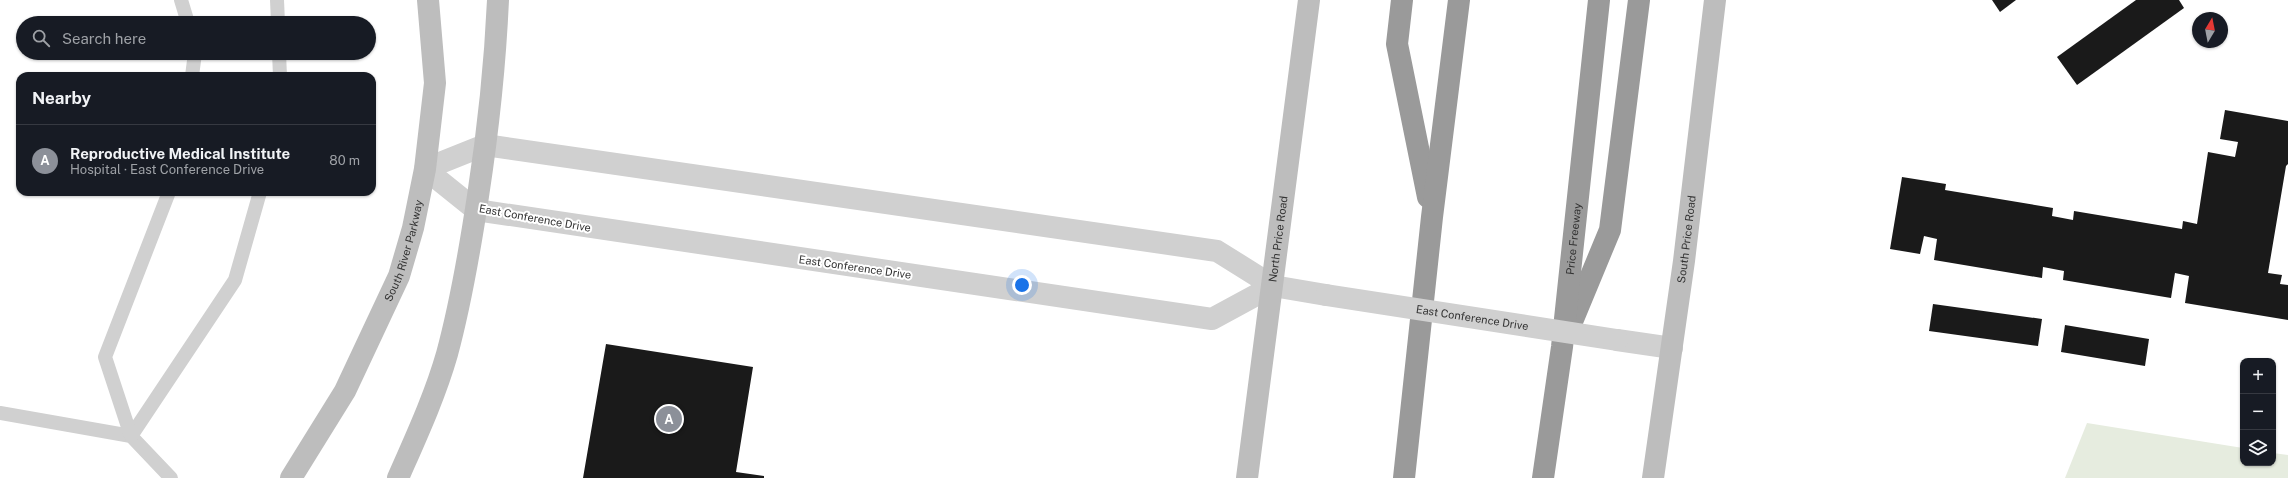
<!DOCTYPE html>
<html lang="en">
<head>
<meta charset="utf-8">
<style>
	body { margin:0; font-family:"Public Sans",sans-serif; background:#20242c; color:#f1f3f6 }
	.controls { position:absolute; right:12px; bottom:12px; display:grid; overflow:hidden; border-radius:8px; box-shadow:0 1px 3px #0004 }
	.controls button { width:36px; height:36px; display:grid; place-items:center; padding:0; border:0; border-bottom:1px solid #363941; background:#171b24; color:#f1f3f6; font:20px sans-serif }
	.compass { position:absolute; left:2192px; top:12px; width:36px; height:36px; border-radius:50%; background:#171b24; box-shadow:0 1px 3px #0004; rotate:10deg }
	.you { position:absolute; left:1022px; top:285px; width:14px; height:14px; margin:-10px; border:3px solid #fff; border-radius:50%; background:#1a73e8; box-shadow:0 0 0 6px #1a73e833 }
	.badge { display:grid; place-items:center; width:26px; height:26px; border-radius:50%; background:#8c9099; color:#fff; font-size:13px; font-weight:700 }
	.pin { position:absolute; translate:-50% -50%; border:2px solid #fff; box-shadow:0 1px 4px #0006 }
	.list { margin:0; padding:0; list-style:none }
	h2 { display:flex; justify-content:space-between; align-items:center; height:52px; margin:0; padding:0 16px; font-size:17px }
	h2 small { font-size:13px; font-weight:400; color:#9ea1a6 }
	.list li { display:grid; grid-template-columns:26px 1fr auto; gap:12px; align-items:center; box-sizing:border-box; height:72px; padding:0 16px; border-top:1px solid #363941 }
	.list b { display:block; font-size:15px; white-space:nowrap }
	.list p { margin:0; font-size:13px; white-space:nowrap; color:#9ea1a6 }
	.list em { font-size:13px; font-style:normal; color:#9ea1a6 }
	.icon { flex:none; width:22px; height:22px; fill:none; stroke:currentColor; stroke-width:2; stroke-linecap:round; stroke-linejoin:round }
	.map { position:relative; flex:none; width:2288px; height:478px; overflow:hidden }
	.search { position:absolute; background:#171b24; box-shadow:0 1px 3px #0004; left:16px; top:16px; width:360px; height:44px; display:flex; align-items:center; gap:10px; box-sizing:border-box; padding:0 14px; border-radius:22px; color:#9ea1a6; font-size:15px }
	.panel { position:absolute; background:#171b24; box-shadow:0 1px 3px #0004; left:16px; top:72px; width:360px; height:124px; border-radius:12px }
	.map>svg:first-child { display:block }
	.green { fill:#e6ecdf }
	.building { fill:#1a1a1a }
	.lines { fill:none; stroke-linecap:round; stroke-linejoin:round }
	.lane { stroke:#d0d0d0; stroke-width:14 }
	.street { stroke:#d0d0d0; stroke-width:22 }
	.secondary { stroke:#bdbdbd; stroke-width:22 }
	.highway { stroke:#9a9a9a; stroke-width:22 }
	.street-bridge { stroke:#d0d0d0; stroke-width:22 }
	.labels { text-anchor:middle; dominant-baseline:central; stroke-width:4; stroke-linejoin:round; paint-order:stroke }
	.street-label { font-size:11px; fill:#333; stroke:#fff }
</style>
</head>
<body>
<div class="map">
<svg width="2288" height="478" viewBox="0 0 2288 478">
	<rect width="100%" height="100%" fill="#fff"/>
	<path class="green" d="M2087,423l156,25v15h30v-10l15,2v23h-223z"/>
	<g class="building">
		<path d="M1992,0h24l-16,12z"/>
		<path d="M2136,0h43l5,8 -107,77 -20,-28z"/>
		<path d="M2225,110l63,11v43l-2,2 -18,107 14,2 -2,9 8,1v35l-103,-17 4,-27 -14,-3 -4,25 -108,-18 1,-9 -21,-4 -1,11 -108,-18 3,-21 -13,-3 -4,18 -30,-5 12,-72 44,7 -1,6 108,18 -1,8 21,4 1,-9 108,18 1,-8 14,3 11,-72 27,5 3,-15 -18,-3z"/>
		<path d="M1933,304l109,15 -4,27 -109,-15z"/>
		<path d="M2065,325l84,14 -4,27 -84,-14z"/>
		<path d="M606,344l147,23 -17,105 28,4v2h-181z"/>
	</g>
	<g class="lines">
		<g class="lane">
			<path d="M181,0l7,23"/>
			<path d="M277,0l1,23"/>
			<path d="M279,53l1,23"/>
			<path d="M192,76l3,-23"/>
			<path d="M0,413l131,23 40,42"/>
			<path d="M131,436l104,-156 25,-88"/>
			<path d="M131,436l-26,-79 64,-165"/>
		</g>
		<g class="street">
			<path d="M1273,286l-61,33 -736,-109 -51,-41 60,-24 732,106 56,35 53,9"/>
			<path d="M1617,340l55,8"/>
		</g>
		<g class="secondary">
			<path id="s1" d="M291,478l54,-87 54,-115 14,-48 12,-59 10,-86 -7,-83"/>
			<path d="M398,478c18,-41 37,-82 49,-124 14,-52 23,-105 31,-158 10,-65 17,-130 20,-196"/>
			<path id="s2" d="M1247,478l62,-478"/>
			<path id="s3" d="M1653,478l31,-217 31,-261"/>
		</g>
		<g class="highway">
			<path d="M1402,0l-5,44 31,153"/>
			<path d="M1571,324l39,-94 29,-230"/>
			<path d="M1404,478l28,-261 27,-217"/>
			<path id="s4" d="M1543,478l19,-131 37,-347"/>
		</g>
		<path class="street-bridge" id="s5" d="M1326,295l291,45"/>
	</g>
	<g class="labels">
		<g class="street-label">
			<text transform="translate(535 218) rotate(10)">East Conference Drive</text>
			<text stroke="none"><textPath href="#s2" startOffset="241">North Price Road</textPath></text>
			<text stroke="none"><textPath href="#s4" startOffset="241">Price Freeway</textPath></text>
			<text stroke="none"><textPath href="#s3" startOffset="241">South Price Road</textPath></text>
			<text stroke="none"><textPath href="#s1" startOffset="255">South River Parkway</textPath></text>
			<text transform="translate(855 267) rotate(8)">East Conference Drive</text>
			<text stroke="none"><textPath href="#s5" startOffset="148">East Conference Drive</textPath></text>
		</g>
	</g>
</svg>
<div class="controls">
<button>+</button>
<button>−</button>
<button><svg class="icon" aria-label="layers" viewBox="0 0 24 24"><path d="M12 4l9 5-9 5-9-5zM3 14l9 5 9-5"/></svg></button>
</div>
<svg class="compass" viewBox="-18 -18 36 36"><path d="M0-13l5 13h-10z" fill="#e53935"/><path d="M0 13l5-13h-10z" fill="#9ea1a6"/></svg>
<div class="you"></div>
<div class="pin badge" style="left:669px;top:419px">A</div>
<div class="search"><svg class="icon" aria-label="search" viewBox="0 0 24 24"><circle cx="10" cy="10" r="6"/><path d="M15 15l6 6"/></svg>Search here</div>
<section class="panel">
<h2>Nearby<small></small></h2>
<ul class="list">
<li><span class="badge">A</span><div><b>Reproductive Medical Institute</b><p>Hospital · East Conference Drive</p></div><em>80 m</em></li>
</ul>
</section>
</div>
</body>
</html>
